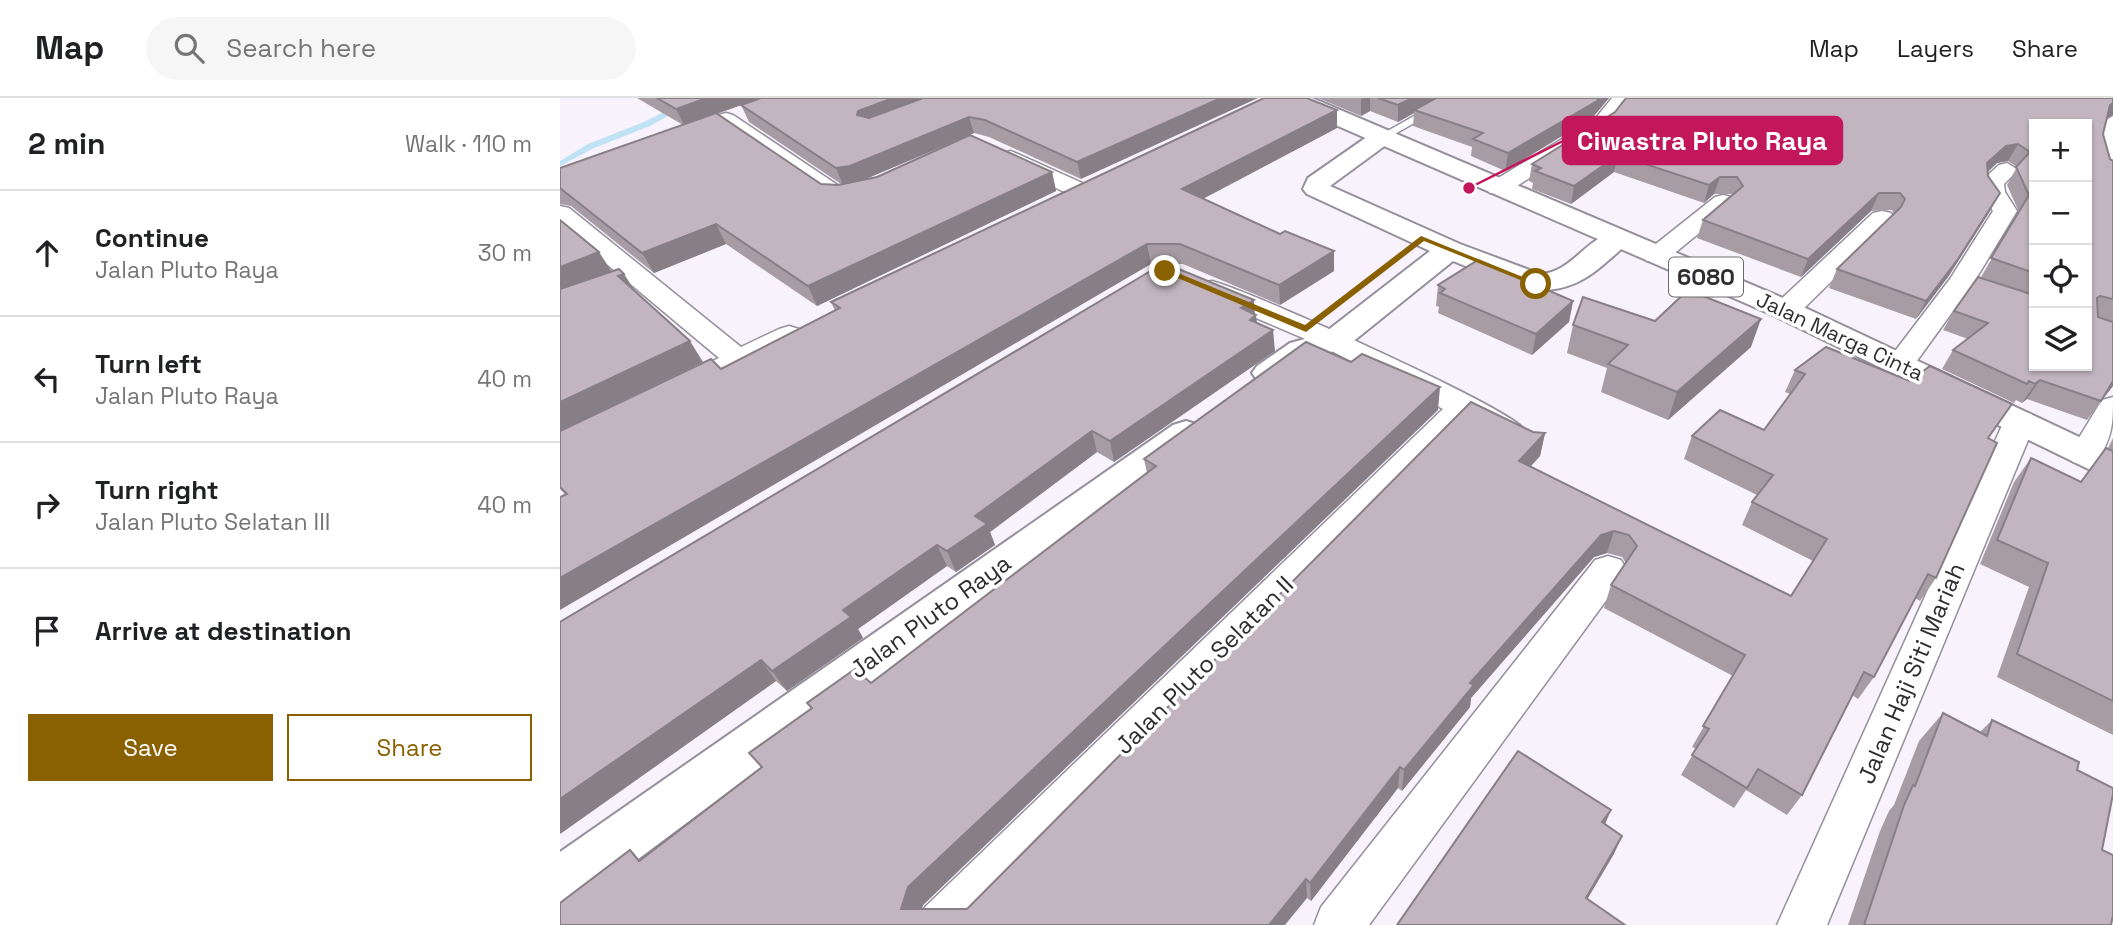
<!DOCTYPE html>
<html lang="en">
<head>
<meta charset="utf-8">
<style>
	body { margin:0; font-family:"Space Grotesk",sans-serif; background:#f6f6f6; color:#202124 }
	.controls { position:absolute; right:21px; top:21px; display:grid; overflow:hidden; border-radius:0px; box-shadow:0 2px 5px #0004 }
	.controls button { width:63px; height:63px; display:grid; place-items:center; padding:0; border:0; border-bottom:2px solid #e0e0e0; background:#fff; color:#202124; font:35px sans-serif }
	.stop { position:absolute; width:21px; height:21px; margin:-16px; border:5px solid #896100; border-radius:50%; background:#fff }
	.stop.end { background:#896100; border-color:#fff; box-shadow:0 2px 7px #0008 }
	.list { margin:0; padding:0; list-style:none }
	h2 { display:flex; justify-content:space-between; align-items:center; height:91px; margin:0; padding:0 28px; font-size:30px }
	h2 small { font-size:23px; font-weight:400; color:#757577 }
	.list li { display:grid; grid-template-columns:46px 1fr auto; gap:21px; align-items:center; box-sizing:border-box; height:126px; padding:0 28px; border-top:2px solid #e0e0e0 }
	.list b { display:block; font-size:26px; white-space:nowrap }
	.list p { margin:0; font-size:23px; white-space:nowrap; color:#757577 }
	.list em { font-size:23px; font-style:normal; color:#757577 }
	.actions { display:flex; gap:14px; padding:21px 28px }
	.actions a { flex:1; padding:16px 0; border:2px solid #896100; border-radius:0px; text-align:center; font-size:24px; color:#896100 }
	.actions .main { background:#896100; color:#fff }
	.icon { flex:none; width:38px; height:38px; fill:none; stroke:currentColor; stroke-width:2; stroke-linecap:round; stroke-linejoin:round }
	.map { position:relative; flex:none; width:1553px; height:827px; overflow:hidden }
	header { display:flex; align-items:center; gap:42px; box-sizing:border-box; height:98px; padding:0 35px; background:#fff; border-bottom:2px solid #e0e0e0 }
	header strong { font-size:33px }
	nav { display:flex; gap:38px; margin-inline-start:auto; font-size:24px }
	.search { width:490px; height:63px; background:#f6f6f6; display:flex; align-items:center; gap:18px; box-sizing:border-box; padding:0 24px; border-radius:38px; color:#757577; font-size:26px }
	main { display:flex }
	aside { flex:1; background:#fff }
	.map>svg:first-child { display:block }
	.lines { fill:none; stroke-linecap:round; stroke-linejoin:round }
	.stream { fill:#bfe2f4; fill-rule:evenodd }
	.lane-casing { stroke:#958f9c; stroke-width:3 }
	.street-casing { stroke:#958f9c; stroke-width:3 }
	.secondary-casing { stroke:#958f9c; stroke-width:4 }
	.primary-casing { stroke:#958f9c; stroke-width:4 }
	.lane { fill:#fff; fill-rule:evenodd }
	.street { fill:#fff; fill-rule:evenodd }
	.secondary { fill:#fff; fill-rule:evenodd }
	.primary { fill:#fff; fill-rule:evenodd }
	.wall { fill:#a79ca4; fill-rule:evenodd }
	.shaded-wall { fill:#887f86 }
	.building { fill:#c2b5bf; stroke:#887f86; stroke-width:2 }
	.route { fill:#896100 }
	.labels { text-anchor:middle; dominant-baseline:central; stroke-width:7; stroke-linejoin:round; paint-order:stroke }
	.far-street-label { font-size:21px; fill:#2f2d32; stroke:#fff }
	.shield { fill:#fff; stroke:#6d6c70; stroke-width:2 }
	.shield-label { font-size:23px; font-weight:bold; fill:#2f2d32 }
	.street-label { font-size:24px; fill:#2f2d32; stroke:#fff }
	.leader { fill:none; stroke:#c2185b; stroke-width:2.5 }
	.callout-dot { fill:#c2185b; stroke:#fff; stroke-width:2.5 }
	.callout { fill:#c2185b; stroke:#c2185b; stroke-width:2.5 }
	.callout-label { font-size:26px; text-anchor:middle; font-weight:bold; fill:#fff }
</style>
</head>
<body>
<header>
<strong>Map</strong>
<div class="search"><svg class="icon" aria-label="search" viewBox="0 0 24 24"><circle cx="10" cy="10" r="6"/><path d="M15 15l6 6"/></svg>Search here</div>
<nav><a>Map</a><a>Layers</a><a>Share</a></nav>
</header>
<main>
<aside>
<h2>2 min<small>Walk · 110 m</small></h2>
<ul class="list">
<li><svg class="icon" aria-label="ahead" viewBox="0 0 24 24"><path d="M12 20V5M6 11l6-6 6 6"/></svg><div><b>Continue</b><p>Jalan Pluto Raya</p></div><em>30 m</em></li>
<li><svg class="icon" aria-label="left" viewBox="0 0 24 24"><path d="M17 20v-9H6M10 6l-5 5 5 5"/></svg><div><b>Turn left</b><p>Jalan Pluto Raya</p></div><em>40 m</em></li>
<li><svg class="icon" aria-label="right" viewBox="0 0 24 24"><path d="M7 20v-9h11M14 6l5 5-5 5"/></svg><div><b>Turn right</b><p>Jalan Pluto Selatan III</p></div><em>40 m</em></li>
<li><svg class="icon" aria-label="arrive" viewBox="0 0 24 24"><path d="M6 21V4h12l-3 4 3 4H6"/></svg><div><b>Arrive at destination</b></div></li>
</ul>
<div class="actions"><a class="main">Save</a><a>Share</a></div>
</aside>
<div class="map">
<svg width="1553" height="827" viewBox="0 0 1553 827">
	<rect width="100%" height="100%" fill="#f8f2fd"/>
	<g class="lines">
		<path class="stream" d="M131,0h9l-50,28 -56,22 -34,18v-5l28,-17 56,-22z"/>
		<defs>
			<path id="lane" d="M886,0h12l-72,41 -9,-2z"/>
			<g id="street">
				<path d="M1052,0h21l-24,29 -103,66h-16l-4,-5 4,-5 105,-64z"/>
				<path d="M166,15l7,2 109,73 17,2 4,5 -4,5h-30l-110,-77 -3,-4 3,-4z"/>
				<path d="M1553,18v67l-11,-7 -7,-24 8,-30z"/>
				<path d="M451,53l78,35 4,5 -4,5h-16l-70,-33 -3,-5 3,-5z"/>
				<path d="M1447,65l11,7 -14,14 1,8 12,19 -43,71 -63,87 -10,3 -10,-3 -5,-6 64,-84 43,-68 -12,-19 -1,-10 19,-17z"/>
				<path d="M1163,97l8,2 4,5 -4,5 -66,54h-18l-4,-5 4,-5 68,-54z"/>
				<path d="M0,108l9,2 172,139 38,-18 10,-3 10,3 4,6 -4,6 -109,55 -11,3 -11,-3 -4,-7 4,-7 51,-24 -159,-133z"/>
				<path d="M1322,113l9,2 3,5 -3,5 -95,93h-20l-4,-6 4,-6 97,-91z"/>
				<path d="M652,183c39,10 299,127 313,149l-5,7 -11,4 -11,-4 -30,-15 -490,503h-60l7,-18 518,-498 -119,-62 -122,-52 -3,-6 3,-6z"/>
				<path d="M1553,299c0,30 -1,39 -16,65l-12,3 -12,-3 -4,-8 33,-54z"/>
				<path d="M1460,313l11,3 5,7 -209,504h-50l227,-504 5,-7z"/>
				<path d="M1048,458l13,4 6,10 -6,10 -252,345h-55l7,-18 274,-347z"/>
			</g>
			<g id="secondary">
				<path d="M822,32l8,2 4,5 -4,5 -60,44 130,58 80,30c34,0 53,-49 86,-41l4,6c-7,10 -18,18 -27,26 -53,46 -94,18 -150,-4l-108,87 -33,9 -31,23 -12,3 -12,-3 -5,-7 5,-7 33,-23 33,-9 107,-83 -123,-57 -4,-5 5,-11 66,-46z"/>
				<path d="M626,323l13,4 5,8 -5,8 -620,462 -19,7v-58l613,-427z"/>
			</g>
			<path id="primary" d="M722,0h30l485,206 316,149v28l-338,-165 -490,-213z"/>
		</defs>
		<use href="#lane" class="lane-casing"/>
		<use href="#street" class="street-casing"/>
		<use href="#secondary" class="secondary-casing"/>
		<use href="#primary" class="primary-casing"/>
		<use href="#lane" class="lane"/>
		<use href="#street" class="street"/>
		<use href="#secondary" class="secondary"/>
		<use href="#primary" class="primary"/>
	</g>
	<g class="wall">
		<path d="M77,0h124l-44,16 104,70 17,1 3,-1 -92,-62 -8,-17 353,-6 -13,80 -92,-42 -15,-4 -4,2 82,37 4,19 -239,115 -91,-62 -72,29 -83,-67 -11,-2v-36l123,-43zM392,45l-75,34 -9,1z"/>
		<path d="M758,0h291l-16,19 -88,54 -34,-15 1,-9 -59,-21 1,-13 -16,9 -28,-11 -9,5z"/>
		<path d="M1055,14l498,3 -6,3 -4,16 7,25 3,2v225l-26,34 -60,-21 -5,4 -6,-3 -2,3 -72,-34 11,-19 15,-11 -25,-9 11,-19 77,-17 -50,-17 38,-65 -12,-27 10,-18 -9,-6 -11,2 -9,9 2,39 -42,66 -32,42 -87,-31 8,-19 57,-55 -2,-4 -21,1 -70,66 -104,-39 6,-18 29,-26h-18l-10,9 -90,-31 -43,32 -39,-15 1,-6 -4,-2 3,-17zM1474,26h53l-53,242z"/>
		<path d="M777,30l-134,71 131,72 -54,34 -97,-41h-17l89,51 2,8 18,28 -161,111 -17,-10 -107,80 5,13 -39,27 -9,-6 -89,63 5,9 -76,53 -11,-10 -216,153 603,-570h-12l-586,230 -5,-5v-58l161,-62 114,-58 -4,-9z"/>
		<path d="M878,187l135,16 -4,21 -37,33 -94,-42 1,-6 -3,-1z"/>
		<path d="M1095,223l96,26 -83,73 -67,-28 6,-24 -40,-15 6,-28z"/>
		<path d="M1235,272l193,69 -52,139 -16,23 -5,-3 -41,79 -16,22 -6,-4 -50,100 -15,20 -41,-25 -12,18 -53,-33 15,-26 -4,-2 41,-71 -129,-68 7,-23 15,-22 -4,-6 -15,-4 -13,4 -123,141 -1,9 -68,84 -4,-3 -87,113 -4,-3 -747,27 81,-66 121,-92 -13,-14 62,-44 -4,-6 64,-20 276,-210 -3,-14 294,-49 -515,495 -1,4h45l566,-477 12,1 -5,23 -10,10 261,130 22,-35 -71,-36 10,-23 5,-7 -73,-36 8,-23 72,-6 26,-36 -5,-2z"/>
		<path d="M1553,340v297l-116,-58 32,-90 -49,-23 34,-82 17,-24 49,24 26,-34 6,2 -4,-2z"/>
		<path d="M1383,615l37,19 12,-12 85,50 25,80 9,75h-263l32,-94 9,-20 5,-6 25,-64z"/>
	</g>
	<g class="shaded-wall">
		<path d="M147,0h54l-77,27 -8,-16z"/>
		<path d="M333,0h50l-80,33 -6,-16 1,-4z"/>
		<path d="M661,0h37l-177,81 -4,-17z"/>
		<path d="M804,0h6v13l-9,5v-17z"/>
		<path d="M852,0h29l-27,12v3l-16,9v-17z"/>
		<path d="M1039,0h10l-16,19 -88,54 3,-18z"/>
		<path d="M1553,5v12l-13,6 10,-16z"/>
		<path d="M777,12v18l-152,80 -3,-19z"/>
		<path d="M409,19l5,16 -118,50 -13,2 -7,-17z"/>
		<path d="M1458,46l-10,17 -11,2 -19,17 9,-17 19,-17z"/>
		<path d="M1058,57l-4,17 -43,32 3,-18z"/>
		<path d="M492,74l4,19 -239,115 -9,-20z"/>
		<path d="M1160,79l-6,17 -10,9 5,-18z"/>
		<path d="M1319,95l-8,18 -70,66 7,-18z"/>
		<path d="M1440,95l-10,18 -42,66 -32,42 10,-18z"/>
		<path d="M156,126l10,20 -72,29 -12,-20z"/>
		<path d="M587,146l4,20 -591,346v-32z"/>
		<path d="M774,153v20l-54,34 -1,-20z"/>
		<path d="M39,154l13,20 -52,21v-26z"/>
		<path d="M64,176l13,20 -19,-18z"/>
		<path d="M694,202l1,16 1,-1 2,21 -17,-28z"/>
		<path d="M1013,203l-4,21 -37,33 4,-21z"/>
		<path d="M1201,221l-10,28 -83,73 9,-28z"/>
		<path d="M713,232l2,21 -161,111 -4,-21z"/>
		<path d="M130,243l13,21 -143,69v-29z"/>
		<path d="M1480,282l-13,19 -5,4 13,-19z"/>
		<path d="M1553,283v5l-8,10 -5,3z"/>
		<path d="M880,289l-2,23 -515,495 -7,20 -15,-16 7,-22z"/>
		<path d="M532,333l5,21 -107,80 5,13 -39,27 -9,-21 28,-35z"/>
		<path d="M985,335l-5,23 -25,28 4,-23z"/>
		<path d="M1054,433l-7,22 -13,4 -123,141 -1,9 -68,84 2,-21 66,-87 131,-148z"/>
		<path d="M377,447l10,21 -89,63 5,9 -76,53 -15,-20 71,-61z"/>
		<path d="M201,562l15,21 -216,153v-35z"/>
		<path d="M840,669l-2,21 -87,113 -1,-18z"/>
		<path d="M1051,712l-8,19 -1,-7z"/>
		<path d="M1062,738l-8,18 -36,61 8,-17z"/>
		<path d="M746,781l1,19 -22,27h-16z"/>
	</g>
	<g class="building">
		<path d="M97,0h50l-31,11z"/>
		<path d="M201,0h132l-35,13 -1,4 12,3 54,-20h298l-144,64 -92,-42 -16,-3 -119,49 -14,2 -95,-63z"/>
		<path d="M704,0h43l30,12 -155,79 98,45 5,-3 49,20 -55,34 -99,-41h-33l-587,334v-81l7,-3 -7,-7v-56l151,-72 10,10 119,-61 -9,-6z"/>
		<path d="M818,0h34l-14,7z"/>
		<path d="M876,0h163l-2,3 -89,52 -35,-14 10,-6 -69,-23z"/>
		<path d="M1066,0h487v5l-3,2 -7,29 7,25 3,2v138l-13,-3 -3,2 1,19 15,5v59l-12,20 -61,-21 -5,4 -6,-3 -2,3 -74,-34 35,-27 -34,-12 24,-34 56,18v71h53v-242h-53v149l-43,-15 38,-63 -13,-28 14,-15 -12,-8 -12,2 -19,17 1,13 12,17 -42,66 -32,42 -89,-32 64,-62 4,-8 -5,-6h-21l-71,66 -105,-39 40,-34 -6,-9h-17l-11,8 -91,-30 -44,31 -39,-15 6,-3 -9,-4 83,-52z"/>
		<path d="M156,15l105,71 17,1 39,-8 93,-42 82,37 -244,114 -92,-62 -74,29 -82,-65v-20z"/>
		<path d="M0,122l39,32 -39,15z"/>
		<path d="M918,162l95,41 -37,33 -96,-41 5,-4 -7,-4z"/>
		<path d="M604,165l90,37 -13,8 15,7 -6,5 23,10 -163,111 -18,-10 -117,85 12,8 -40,27 -10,-6 -94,65 8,7 -79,54 -11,-11 -201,139v-177z"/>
		<path d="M59,171l5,5 -6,2 72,65 -130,61v-113z"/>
		<path d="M1128,192l73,29 -84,73 -69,-28 20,-19 -55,-20 10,-28 72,24z"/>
		<path d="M746,244l45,20 11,-8 78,33 -532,500 -7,22h66l504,-507 62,30 12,1 -26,28 272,135 36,-57 -75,-37 21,-27 -81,-39 28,-26 44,20 41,-56 -10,-4 31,-23 84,34 20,-15 82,38 -24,34 9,5 -61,135 -8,-4 -54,103 -10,-5 -62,123 -44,-26 -11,19 -55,-33 17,-26 -6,-3 42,-71 -134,-70 26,-39 -8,-11 -15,-4 -13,4 -131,148 4,2 -70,85 -4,-3 -90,116 -4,-4 -37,46h-709v-22l70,-53 9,11 123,-94 -13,-14 63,-45 -5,-5 48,-34 16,14 285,-217 -12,-7z"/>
		<path d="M1546,350l7,3v250l-96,-47 31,-91 -51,-23 34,-82 50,24z"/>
		<path d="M1383,615l44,23 5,-16 87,42 -2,8 36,18v6l-11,56 11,5v60l-2,10h-247l40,-120 9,-20 2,1z"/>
		<path d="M958,653l93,59 -9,12 20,14 -36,62 39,27h-228z"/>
	</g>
	<path class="route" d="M861,138l119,48 -7,1 -109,-44 -118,91 -145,-61 7,-2 137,56z"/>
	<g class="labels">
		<g class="far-street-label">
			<text transform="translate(1280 238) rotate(25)">Jalan Marga Cinta</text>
		</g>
		<rect class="shield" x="1109" y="159.5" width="74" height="39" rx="5"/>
		<g class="shield-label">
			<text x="1146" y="179">6080</text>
		</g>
		<g class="street-label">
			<text transform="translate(370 518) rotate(-36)">Jalan Pluto Raya</text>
			<text transform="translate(644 567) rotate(-45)">Jalan Pluto Selatan II</text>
			<text transform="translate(1351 575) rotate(-67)">Jalan Haji Siti Mariah</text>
		</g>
	</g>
	<path class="leader" d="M909 90L1003 43"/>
	<circle class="callout-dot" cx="909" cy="90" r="7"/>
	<rect class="callout" x="1003" y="19" width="279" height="47" rx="7"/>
	<g class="callout-label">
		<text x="1142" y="52">Ciwastra Pluto Raya</text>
	</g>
</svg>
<div class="controls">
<button>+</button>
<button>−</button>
<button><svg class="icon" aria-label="locate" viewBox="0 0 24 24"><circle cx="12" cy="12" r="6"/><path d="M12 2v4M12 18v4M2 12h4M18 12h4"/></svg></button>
<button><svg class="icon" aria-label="layers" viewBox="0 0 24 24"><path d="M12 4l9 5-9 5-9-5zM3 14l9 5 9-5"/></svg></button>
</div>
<div class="stop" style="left:976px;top:186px"></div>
<div class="stop end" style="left:605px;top:173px"></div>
</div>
</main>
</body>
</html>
